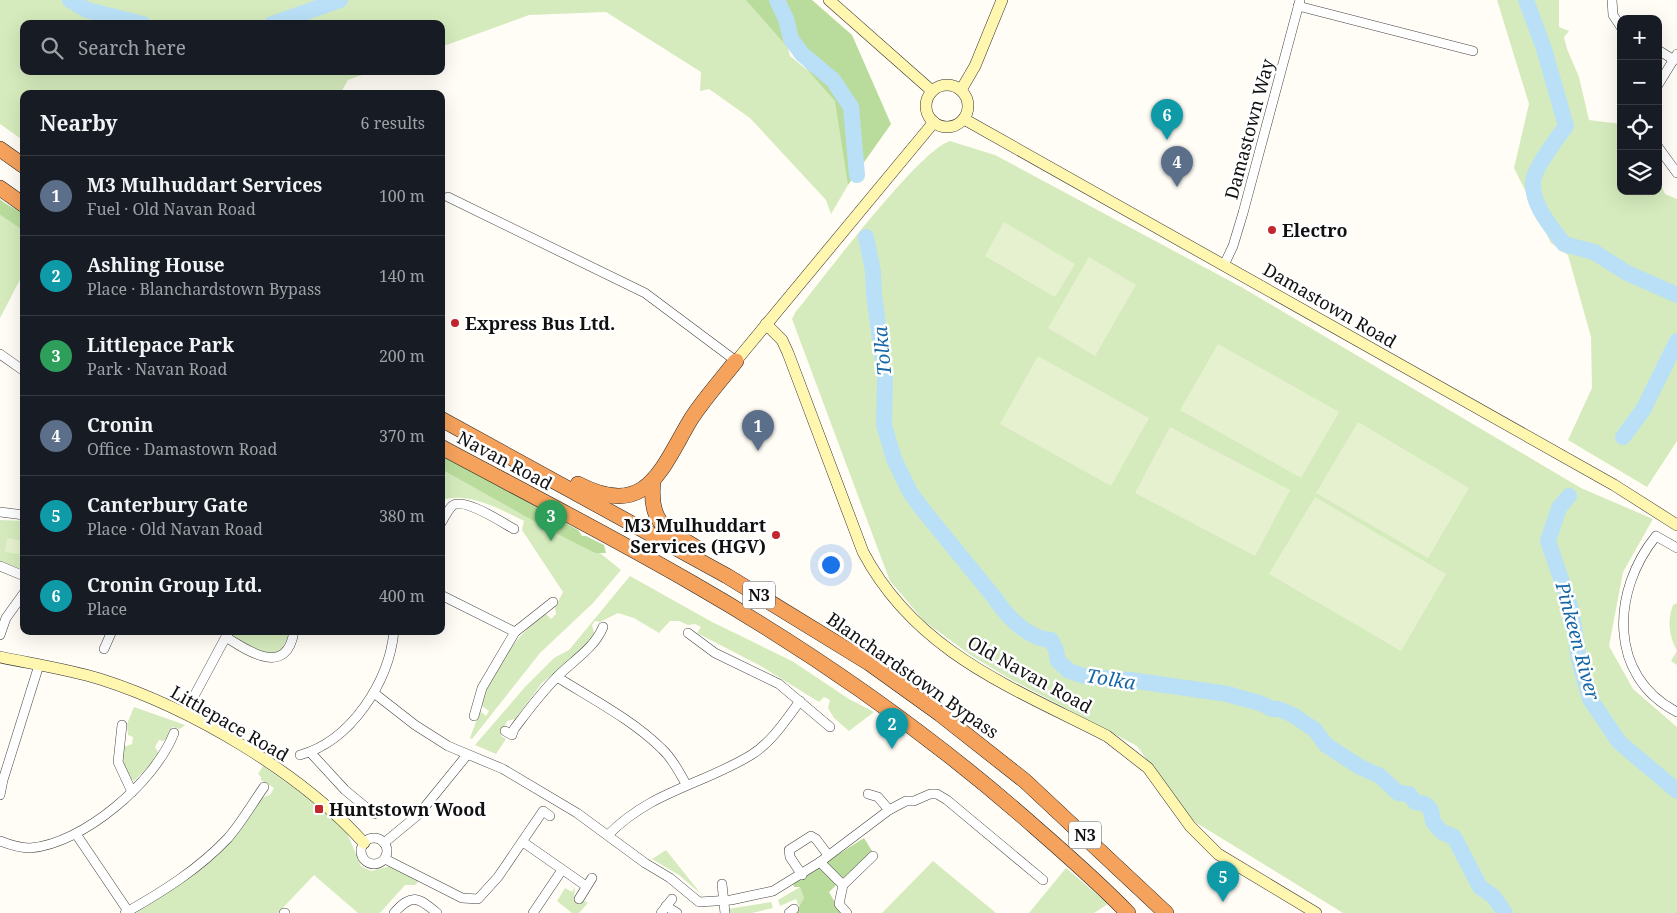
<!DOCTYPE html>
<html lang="en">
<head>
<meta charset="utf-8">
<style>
	body { margin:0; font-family:"Noto Serif",serif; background:#242831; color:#f1f3f6 }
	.controls { position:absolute; right:15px; top:15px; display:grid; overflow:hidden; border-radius:10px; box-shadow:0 5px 20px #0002 }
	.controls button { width:45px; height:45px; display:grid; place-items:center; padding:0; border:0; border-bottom:1px solid #363941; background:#171b24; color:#f1f3f6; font:25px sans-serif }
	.you { position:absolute; left:830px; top:564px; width:18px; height:18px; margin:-12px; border:4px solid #fff; border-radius:50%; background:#1a73e8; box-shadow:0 0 0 8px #1a73e833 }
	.badge { display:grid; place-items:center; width:32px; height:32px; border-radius:50%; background:#2563eb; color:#fff; font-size:16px; font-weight:700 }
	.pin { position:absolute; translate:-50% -41px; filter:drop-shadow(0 1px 2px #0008) }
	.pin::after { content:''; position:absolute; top:26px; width:18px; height:15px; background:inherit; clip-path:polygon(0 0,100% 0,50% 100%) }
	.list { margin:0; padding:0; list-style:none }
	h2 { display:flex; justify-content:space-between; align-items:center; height:65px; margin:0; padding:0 20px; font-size:21px }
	h2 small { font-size:16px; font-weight:400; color:#9ea1a6 }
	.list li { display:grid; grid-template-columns:32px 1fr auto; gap:15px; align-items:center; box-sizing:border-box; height:80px; padding:0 20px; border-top:1px solid #363941 }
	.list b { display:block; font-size:19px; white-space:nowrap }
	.list p { margin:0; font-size:16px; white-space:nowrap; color:#9ea1a6 }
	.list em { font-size:16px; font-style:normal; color:#9ea1a6 }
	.icon { flex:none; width:28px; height:28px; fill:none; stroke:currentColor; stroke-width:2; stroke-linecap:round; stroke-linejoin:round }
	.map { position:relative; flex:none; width:1677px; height:913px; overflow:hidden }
	.search { position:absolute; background:#171b24; box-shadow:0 5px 20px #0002; left:20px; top:20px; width:425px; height:55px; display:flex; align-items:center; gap:12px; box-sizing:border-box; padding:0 18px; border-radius:10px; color:#9ea1a6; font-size:19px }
	.panel { position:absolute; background:#171b24; box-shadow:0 5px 20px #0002; left:20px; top:90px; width:425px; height:545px; border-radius:10px }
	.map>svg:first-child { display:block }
	.green { fill:#d5ebbd }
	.forest { fill:#b9dc9c }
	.pitch { fill:#e6f2cf }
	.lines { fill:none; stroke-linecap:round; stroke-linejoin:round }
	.river { stroke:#b9e0f7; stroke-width:16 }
	.street-casing { stroke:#444; stroke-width:10 }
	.secondary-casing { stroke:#333; stroke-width:12 }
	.highway-casing { stroke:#222; stroke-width:16 }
	.street { stroke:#fff; stroke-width:9 }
	.secondary { stroke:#fff6b0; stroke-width:11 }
	.highway { stroke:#f5a25d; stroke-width:15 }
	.poi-dot { fill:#c4262e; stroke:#fff; stroke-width:2 }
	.labels { text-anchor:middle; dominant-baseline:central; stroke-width:5; stroke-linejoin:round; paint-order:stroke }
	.shield { fill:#fff; stroke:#585858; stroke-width:1 }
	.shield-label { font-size:16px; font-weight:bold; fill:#111 }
	.street-label { font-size:18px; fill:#111; stroke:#fff }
	.poi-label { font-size:18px; font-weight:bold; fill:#111; stroke:#fff; text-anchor:start }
	.water-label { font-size:19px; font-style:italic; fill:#1768a6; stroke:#fff }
</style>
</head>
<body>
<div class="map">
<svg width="1677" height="913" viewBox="0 0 1677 913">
	<rect width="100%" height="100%" fill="#fffdf5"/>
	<g class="green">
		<path d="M0,0h68l8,8 58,16h-110v47h349l-25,9 -8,14h-316v47l-24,-17z"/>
		<path d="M77,0h246l-43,16 -28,8h-93l-37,-13 -31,-3z"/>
		<path d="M347,0h418l16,20 9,36 38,31 18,32 2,66 -17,29 -5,-14 -76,-82 -41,-29 -9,2 1,-19 -95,-60 -77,3 -88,32v-23h-159z"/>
		<path d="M1497,0h62v27l10,4 -5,6 3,12 12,28 10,43 32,4v67h37l1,-10 6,13 12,5v242l-30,46 -79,-47 24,-52 -1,-51 -23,-82 -17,-12 -37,-75 15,-64z"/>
		<path d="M950,141l45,14 248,133 338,200 72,31 -30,53 -14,74 24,43 44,38v186h-334l-148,-91 -16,-17 -42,-59 -125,-66 -40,-24 -48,-35 -28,-33 -6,-7 -11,-29 -87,-233 3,-6c25,-31 125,-164 155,-172z"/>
		<path d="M0,215l24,16v41l-24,46z"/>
		<path d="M441,469l154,84h5l21,17 -28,33 -53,50 -68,86 -2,-1 10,-27 6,5 3,-5 -7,-5c-5,-19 45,-84 64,-92l5,5 5,-5 -1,-6 8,-16 -41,-62 2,-9c-24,-12 -53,-28 -79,-22l-4,4z"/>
		<path d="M0,520l24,1v49l-24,-9z"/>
		<path d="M630,576l82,46 80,39 57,38 25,13 -25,19 -15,-13 -6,-10 2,-8 -6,-3 -5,5 -60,-37 -62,-32 4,-6 -6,-3 -7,1 -9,-4h-9l-11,12 -25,-15 -16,-5 -18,9 -5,-1 -3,4 3,11 -3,6 -50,41 -27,36 -8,2 -6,15 5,3 -10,15 -21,-9 50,-58 29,-29 15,-8z"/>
		<path d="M1677,603v62l-6,-4 6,-10c-8,-15 -10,-30 -4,-46z"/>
		<path d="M235,631h55c-7,24 -20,29 -42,15 -5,-3 -12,-6 -15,-12z"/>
		<path d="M134,707l51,18 -5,4 -8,-2 -4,11 -5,3 -4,-1 -4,7 5,8 -26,26c-10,-7 -13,-22 -10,-34l8,-3 1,-7 -5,-2 -1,-11z"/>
		<path d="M263,766l61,43 23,24 14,33 10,5 20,-5 28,15 -4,4h-10l-25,28h-22l-44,-38 -36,38h-142c39,-24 76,-53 107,-88 7,-9 15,-29 27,-30l4,-7 -13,-8v-3l-3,-3z"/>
		<path d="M666,850l35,44 -22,-19 -27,-16z"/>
		<path d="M933,861l63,52h-114z"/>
		<path d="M1066,868l42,36 -14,9h-65z"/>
		<path d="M575,887l-1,11 6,4 3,-2 5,3 -9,10h-7l-15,-12 8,-13 7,4z"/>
		<path d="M800,887l4,11 -4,11 -4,-10 -16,7 -2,-6z"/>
		<path d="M771,902l2,6 -21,5h-22l-2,-4z"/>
	</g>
	<g class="forest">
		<path d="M746,0h66l40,35 39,89 -43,61 -13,-84z"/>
		<path d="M0,199c6,7 16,8 24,17v15l-24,-16z"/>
		<path d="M441,453l137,77 4,6h4l18,9 2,8h-11l-45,-23 -109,-61z"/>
		<path d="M864,838l8,13 -43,41 12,21h-45l8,-15 -4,-11h-6l-1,-4z"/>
	</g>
	<g class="pitch">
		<path d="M1004,222l71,42 -20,33 -70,-41z"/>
		<path d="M1089,257l47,28 -41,71 -47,-28z"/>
		<path d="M1218,344l121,68 -38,66 -121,-68z"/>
		<path d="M1038,356l111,62 -38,68 -111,-62z"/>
		<path d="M1358,422l111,66 -41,70 -112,-65z"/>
		<path d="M1170,427l120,63 -35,66 -120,-63z"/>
		<path d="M1315,497l131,77 -45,77 -132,-77z"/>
		<path d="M7,538l17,3v14l-19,-3z"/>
	</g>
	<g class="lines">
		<g class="river">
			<path d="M70,0l17,10 56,14"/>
			<path d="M777,0l9,19 5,20 11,15 31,26 18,27 6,68"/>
			<path d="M1526,0l18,49 22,77c-8,11 -33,44 -33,56 -1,24 18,44 31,62l30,8 33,21 50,22"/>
			<path d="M272,24l68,-24"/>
			<path d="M866,237l7,34 1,24 11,82 -1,48 10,34 16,33 13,18 71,87c12,18 33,42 57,43l5,10 2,11 11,10 18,6 43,3 98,14c15,6 31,6 44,15h7l14,6 22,15 11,15 34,22 20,9 18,17 11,1 6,8 10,2 6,6 2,12 9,10 12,5 26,50 13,9 12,17"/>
			<path d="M1623,437l20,-27 34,-69"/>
			<path d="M1569,496l-10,12 -11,33 23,67 8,52 11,39 29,43 58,49"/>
		</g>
		<defs>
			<g id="street">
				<path d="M1612,0l1,15 8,12"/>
				<path d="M1298,6l175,45"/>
				<path d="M1658,50l16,10"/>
				<path d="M1658,85l19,-31"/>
				<path d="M1658,147l19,26"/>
				<path d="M448,197l197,96 91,68"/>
				<path d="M1224,265l9,-19 10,-33 57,-213"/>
				<path d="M0,354l24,17"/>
				<path d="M0,512l24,3"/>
				<path d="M441,523c3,-5 7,-13 11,-17 11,-10 51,17 62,23"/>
				<path d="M1677,548l-21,-12c-44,54 -49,140 21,176"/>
				<path d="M0,566l24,10"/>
				<path d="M441,595l74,37"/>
				<path d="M688,633l27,20 64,31 51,43"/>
				<path d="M0,635l6,-17 18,-25"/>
				<path d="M226,637c23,15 61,40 68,-6"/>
				<path d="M104,649l8,-18"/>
				<path d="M557,677c35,22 76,43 105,72 11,10 17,23 24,35"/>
				<path d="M374,693l41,32 33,21 55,23 74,44 68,50 25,15 29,24 32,-2 42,-9 47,-29 69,-52 17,-9h8l16,-7h7l10,6 96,80"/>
				<path d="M185,713l44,-82"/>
				<path d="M474,716l8,-28 33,-56 38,-30"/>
				<path d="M122,725l-4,37 14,30"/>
				<path d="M505,731l7,4 2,-6c13,-17 26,-35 42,-51 16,-17 38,-29 47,-51"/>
				<path d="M310,752l35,38 29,24"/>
				<path d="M300,755c51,-14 89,-73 94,-124"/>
				<path d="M868,794l10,3 11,13"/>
				<path d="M0,795l3,-15 36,-115"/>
				<path d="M76,834l52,77"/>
				<path d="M608,835c43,-44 94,-50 143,-80 20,-12 35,-35 49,-54"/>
				<circle cx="374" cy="851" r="13"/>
				<path d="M0,841c10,4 19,7 30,7 53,-4 125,-66 144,-115"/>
				<path d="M523,842l63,44"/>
				<path d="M384,843l35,-29 48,-59"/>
				<path d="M385,859l77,39 16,1 20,-22 45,-66 7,5"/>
				<path d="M820,862l23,23 -4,19 8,9"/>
				<path d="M802,875l-12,-18 -1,-7 22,-14 5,3 12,16"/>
				<path d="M722,884l3,29"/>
				<path d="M843,885l30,-29"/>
				<path d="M579,899l13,-21"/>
				<path d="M666,906l11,7"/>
				<path d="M125,913c37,-21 74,-44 103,-75 13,-15 24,-34 36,-51"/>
				<path d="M284,913h1"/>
				<path d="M394,913c18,-20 24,-16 43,0"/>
				<path d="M533,913l29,-43"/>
				<path d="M661,913l11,-14"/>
				<path d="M789,913l5,-4"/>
			</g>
			<g id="secondary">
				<path d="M829,0l103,91"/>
				<circle cx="947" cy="106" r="21"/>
				<path d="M961,90l14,-24 27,-66"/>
				<path d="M964,119l650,366 63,40"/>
				<path d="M766,324l16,16 6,13 75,199c53,100 148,135 244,184l41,32 42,58 28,28 98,59"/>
				<path d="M736,361l198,-239"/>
				<path d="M0,657c33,7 67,12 100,22 91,29 200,93 264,164"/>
			</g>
			<g id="highway">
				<path d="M0,149l24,17"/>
				<path d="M0,188l24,17"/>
				<path d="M441,419l286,157 142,87 71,51 85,67 141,132"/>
				<path d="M441,447c84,45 168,88 251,136 122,70 238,151 344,245 31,27 63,55 92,85"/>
				<path d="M653,481c-4,42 11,47 44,67"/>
				<path d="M578,484c69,36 83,-15 113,-65 13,-20 30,-39 45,-58"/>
			</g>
		</defs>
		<use href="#street" class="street-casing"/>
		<use href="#secondary" class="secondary-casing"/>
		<use href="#highway" class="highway-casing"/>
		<use href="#street" class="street"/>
		<use href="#secondary" class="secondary"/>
		<use href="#highway" class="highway"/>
	</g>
	<g class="poi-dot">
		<circle cx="1272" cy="230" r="5"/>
		<circle cx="455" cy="323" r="5"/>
		<circle cx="776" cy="535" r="5"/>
		<rect x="314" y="804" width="10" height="10" rx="2.5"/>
	</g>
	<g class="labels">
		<g class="shield">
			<rect x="743" y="581.5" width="32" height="27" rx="4"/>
			<rect x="1069" y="821.5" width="32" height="27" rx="4"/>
		</g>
		<g class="shield-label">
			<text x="759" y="595">N3</text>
			<text x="1085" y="835">N3</text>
		</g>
		<g class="street-label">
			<text transform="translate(1249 129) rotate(-75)">Damastown Way</text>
			<text transform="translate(1330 305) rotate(30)">Damastown Road</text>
			<text transform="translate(505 460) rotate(28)">Navan Road</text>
			<text transform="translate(1030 674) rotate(29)">Old Navan Road</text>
			<text transform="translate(913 675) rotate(35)">Blanchardstown Bypass</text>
			<text transform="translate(230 723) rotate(30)">Littlepace Road</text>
		</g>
		<g class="poi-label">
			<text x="1282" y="230">Electro</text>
			<text x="465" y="323">Express Bus Ltd.</text>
			<text x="766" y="525" text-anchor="end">M3 Mulhuddart<tspan x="766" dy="21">Services (HGV)</tspan></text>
			<text x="329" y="809">Huntstown Wood</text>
		</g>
		<g class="water-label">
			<text transform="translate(882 351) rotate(-95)">Tolka</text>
			<text transform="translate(1578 641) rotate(75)">Pinkeen River</text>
			<text transform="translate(1111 679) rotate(9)">Tolka</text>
		</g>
	</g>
</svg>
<div class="controls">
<button>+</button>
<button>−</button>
<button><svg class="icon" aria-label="locate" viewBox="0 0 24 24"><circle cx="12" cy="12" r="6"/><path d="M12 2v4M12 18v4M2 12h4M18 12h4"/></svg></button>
<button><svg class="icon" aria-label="layers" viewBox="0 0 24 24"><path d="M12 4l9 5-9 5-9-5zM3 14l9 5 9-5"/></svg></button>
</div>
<div class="you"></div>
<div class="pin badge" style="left:758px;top:451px;background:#5c6f8a">1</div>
<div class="pin badge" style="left:892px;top:749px;background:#0f9aa8">2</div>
<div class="pin badge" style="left:551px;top:541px;background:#2e9e5b">3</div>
<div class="pin badge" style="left:1177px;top:187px;background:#5c6f8a">4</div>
<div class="pin badge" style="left:1223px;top:902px;background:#0f9aa8">5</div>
<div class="pin badge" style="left:1167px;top:140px;background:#0f9aa8">6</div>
<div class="search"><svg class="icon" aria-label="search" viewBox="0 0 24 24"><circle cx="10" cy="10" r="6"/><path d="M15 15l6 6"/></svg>Search here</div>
<section class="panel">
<h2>Nearby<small>6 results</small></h2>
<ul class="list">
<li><span class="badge" style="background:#5c6f8a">1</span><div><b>M3 Mulhuddart Services</b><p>Fuel · Old Navan Road</p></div><em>100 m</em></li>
<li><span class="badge" style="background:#0f9aa8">2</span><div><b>Ashling House</b><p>Place · Blanchardstown Bypass</p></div><em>140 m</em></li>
<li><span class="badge" style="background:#2e9e5b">3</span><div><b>Littlepace Park</b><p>Park · Navan Road</p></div><em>200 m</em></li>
<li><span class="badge" style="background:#5c6f8a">4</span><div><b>Cronin</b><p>Office · Damastown Road</p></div><em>370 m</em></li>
<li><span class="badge" style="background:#0f9aa8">5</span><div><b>Canterbury Gate</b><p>Place · Old Navan Road</p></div><em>380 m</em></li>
<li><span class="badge" style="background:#0f9aa8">6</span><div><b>Cronin Group Ltd.</b><p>Place</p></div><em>400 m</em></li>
</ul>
</section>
</div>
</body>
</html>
